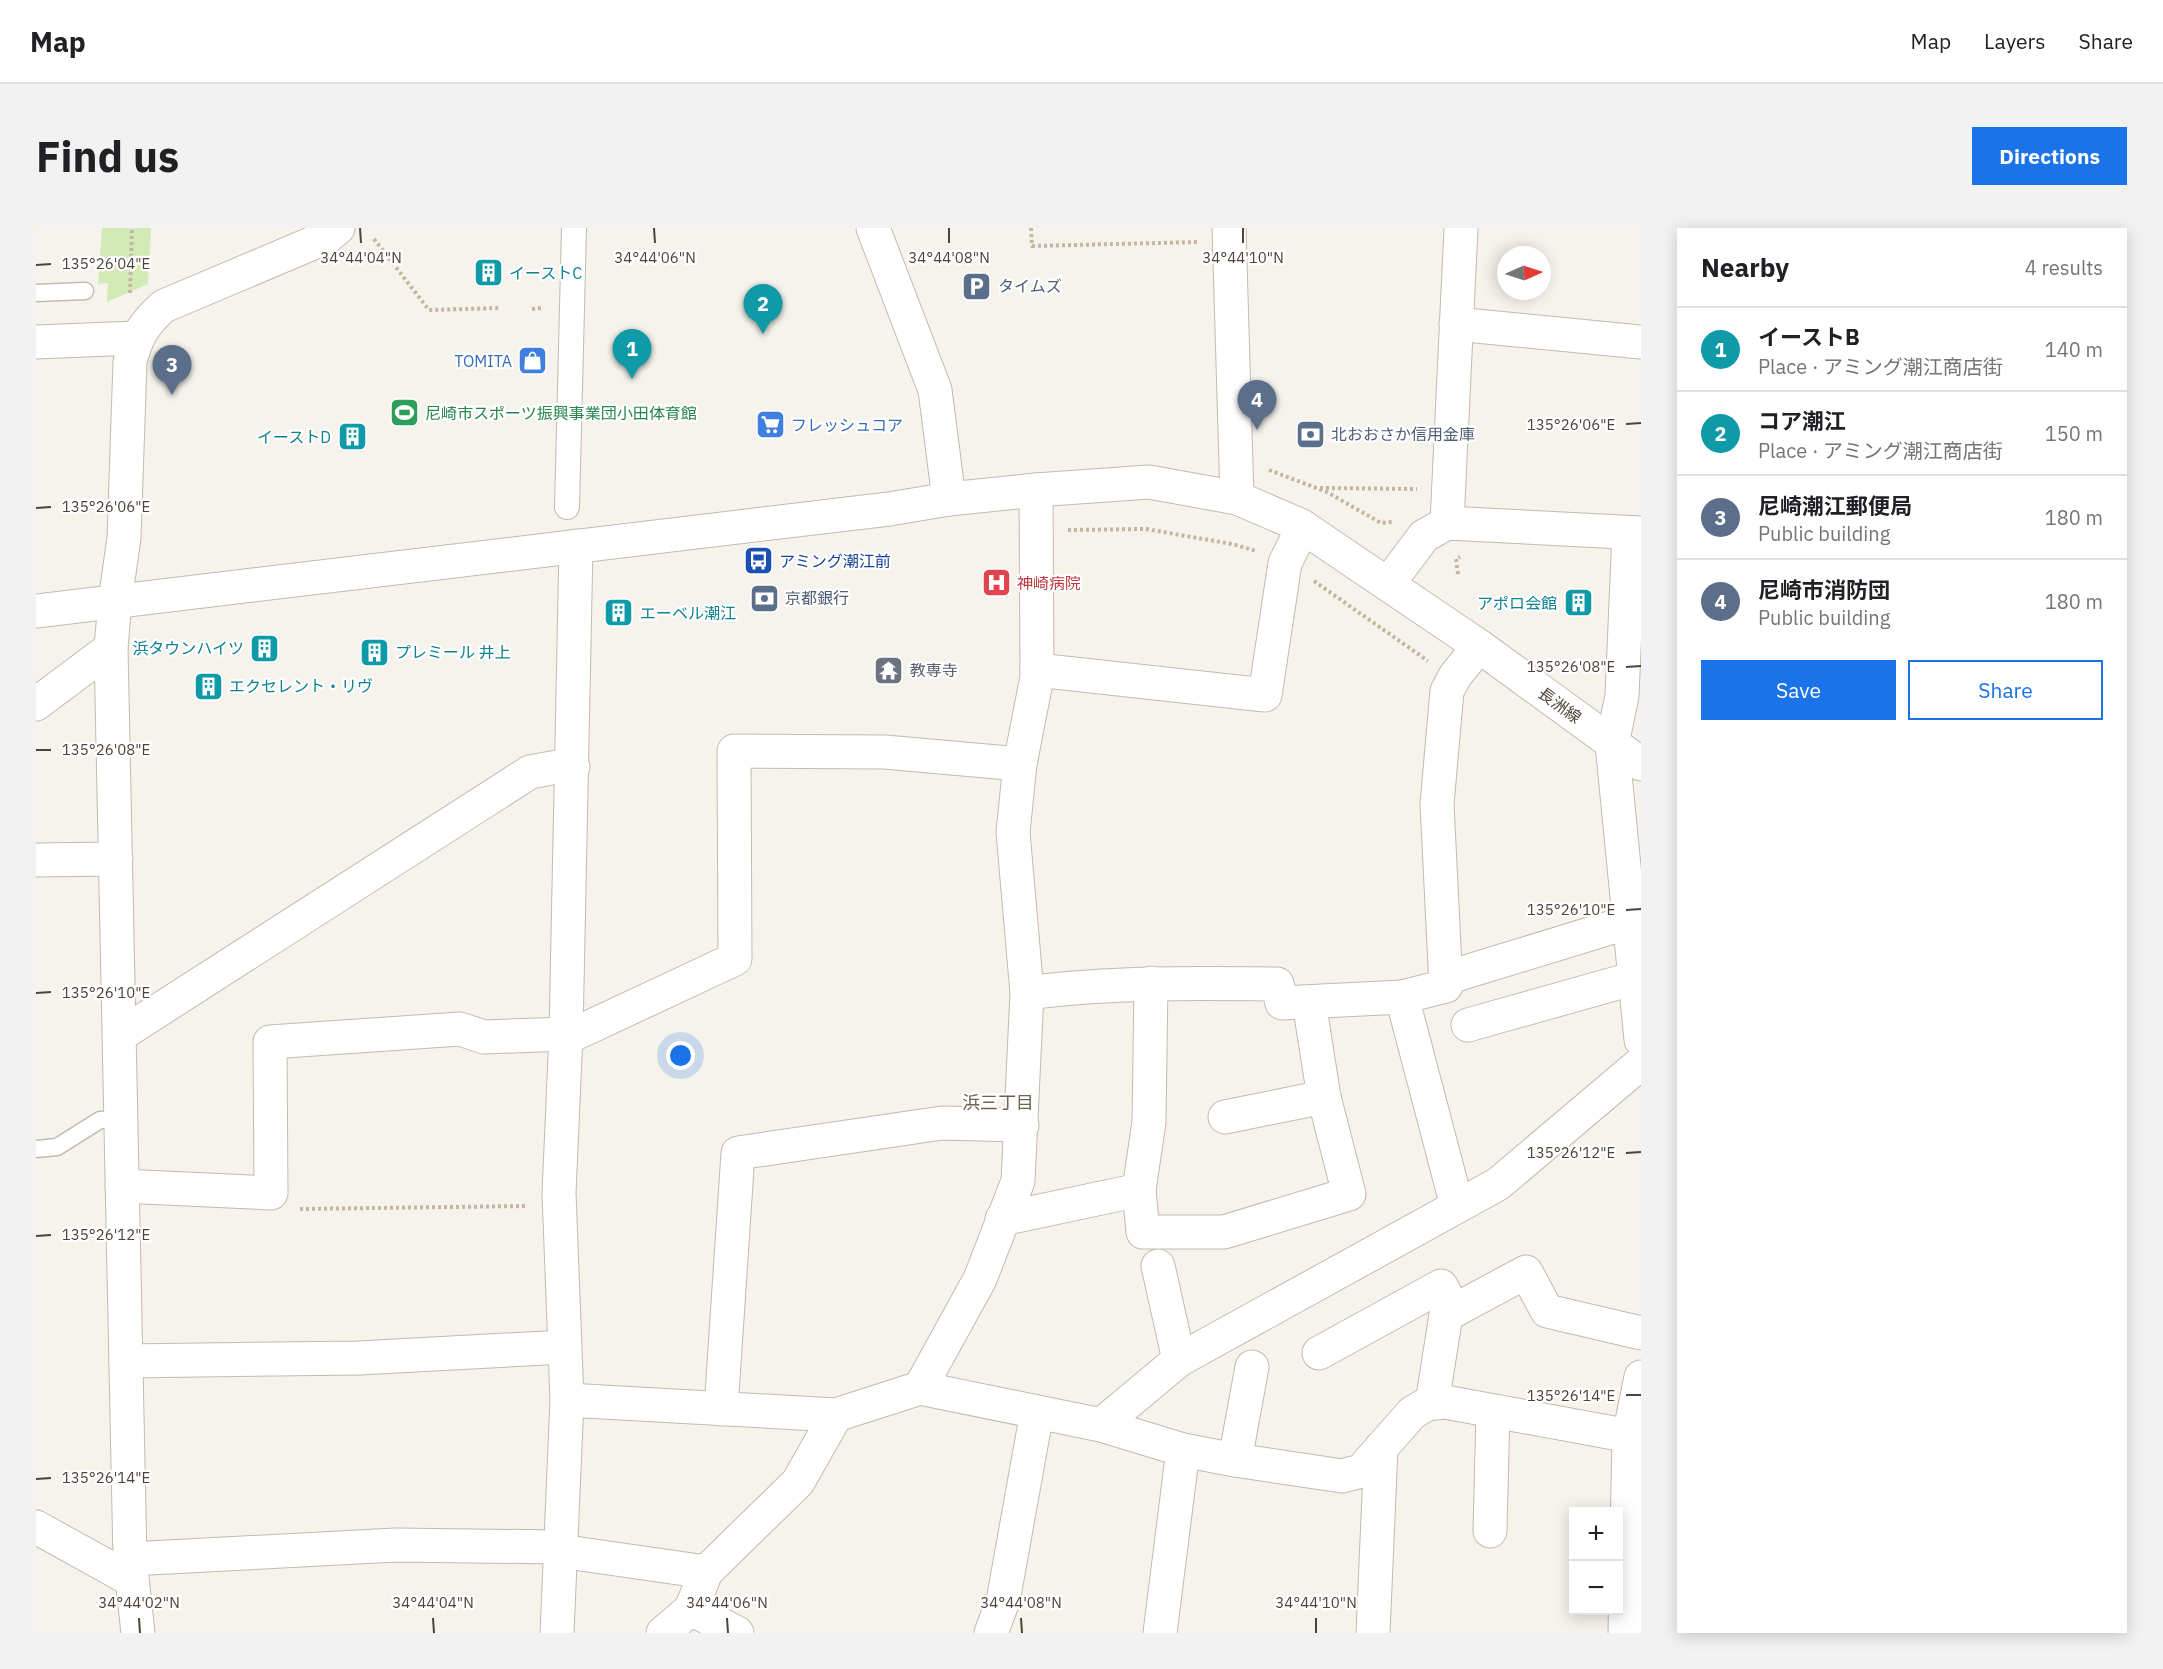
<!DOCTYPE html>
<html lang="en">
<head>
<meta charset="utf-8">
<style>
	body { margin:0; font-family:"IBM Plex Sans","Noto Sans JP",sans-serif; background:#f2f2f2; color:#202124 }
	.controls { position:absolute; right:18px; bottom:18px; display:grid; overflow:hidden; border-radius:0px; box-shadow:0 3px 15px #0003 }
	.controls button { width:54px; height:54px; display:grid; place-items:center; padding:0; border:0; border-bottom:2px solid #e0e0e0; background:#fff; color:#202124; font:30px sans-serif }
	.compass { position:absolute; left:1461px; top:18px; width:54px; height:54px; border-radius:50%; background:#fff; box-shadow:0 3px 15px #0003; rotate:87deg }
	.you { position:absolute; left:645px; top:828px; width:21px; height:21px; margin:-15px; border:4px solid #fff; border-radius:50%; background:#1a73e8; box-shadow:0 0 0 9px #1a73e833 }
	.badge { display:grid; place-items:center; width:39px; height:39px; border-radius:50%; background:#1a73e8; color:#fff; font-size:20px; font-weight:700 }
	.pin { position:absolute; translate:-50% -50px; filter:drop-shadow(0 2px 3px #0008) }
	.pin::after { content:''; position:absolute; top:32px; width:21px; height:18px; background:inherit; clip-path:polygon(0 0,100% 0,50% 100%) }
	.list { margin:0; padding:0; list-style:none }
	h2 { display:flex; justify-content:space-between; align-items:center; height:78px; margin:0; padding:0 24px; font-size:26px }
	h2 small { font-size:20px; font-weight:400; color:#757577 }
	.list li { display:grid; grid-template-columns:39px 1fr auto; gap:18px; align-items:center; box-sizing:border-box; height:84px; padding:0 24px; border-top:2px solid #e0e0e0 }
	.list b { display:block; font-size:22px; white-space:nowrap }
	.list p { margin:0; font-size:20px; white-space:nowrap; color:#757577 }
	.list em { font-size:20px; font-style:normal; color:#757577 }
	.actions { display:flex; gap:12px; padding:18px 24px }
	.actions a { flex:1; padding:14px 0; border:2px solid #1a73e8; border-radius:0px; text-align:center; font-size:21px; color:#1a73e8 }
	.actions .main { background:#1a73e8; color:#fff }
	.map { position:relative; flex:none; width:1605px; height:1405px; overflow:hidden; border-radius:0px }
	header { display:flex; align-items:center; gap:36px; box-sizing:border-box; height:84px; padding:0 30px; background:#fff; border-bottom:2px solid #e0e0e0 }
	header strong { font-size:28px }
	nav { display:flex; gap:33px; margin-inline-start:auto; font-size:21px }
	.intro { display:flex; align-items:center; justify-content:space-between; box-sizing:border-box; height:144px; padding:0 36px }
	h1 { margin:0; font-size:42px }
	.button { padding:15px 27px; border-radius:0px; background:#1a73e8; color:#fff; font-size:21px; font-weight:700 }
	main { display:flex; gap:36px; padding:0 36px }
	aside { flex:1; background:#fff; border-radius:0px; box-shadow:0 3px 15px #0003 }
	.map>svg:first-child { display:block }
	.park { fill:#d2eab5 }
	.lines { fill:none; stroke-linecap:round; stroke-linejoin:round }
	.service-casing { stroke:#c2bbae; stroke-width:19 }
	.pedestrian-casing { stroke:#c2bbae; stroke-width:26 }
	.minor-casing { stroke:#c2bbae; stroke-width:35 }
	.tertiary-casing { stroke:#c2bbae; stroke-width:35 }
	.path { stroke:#c4b79f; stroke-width:4; stroke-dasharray:3 3; stroke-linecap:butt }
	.service { stroke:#fff; stroke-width:16 }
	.pedestrian { stroke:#fff; stroke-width:24 }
	.minor { stroke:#fff; stroke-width:33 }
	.tertiary { stroke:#fff; stroke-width:33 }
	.ticks { fill:none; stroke:#4b4439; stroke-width:2 }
	.labels { text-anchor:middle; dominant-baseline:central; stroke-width:4.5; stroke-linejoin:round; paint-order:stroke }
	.culture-label { font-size:16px; fill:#0d838f; stroke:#fff; text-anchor:start }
	.service-label { font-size:16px; fill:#4e5e75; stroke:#fff; text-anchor:start }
	.shop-label { font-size:16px; fill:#366cbe; stroke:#fff; text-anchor:end }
	.leisure-label { font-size:16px; fill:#27864d; stroke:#fff; text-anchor:start }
	.transit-label { font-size:16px; fill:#164399; stroke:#fff; text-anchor:start }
	.health-label { font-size:16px; fill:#be3a42; stroke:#fff; text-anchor:start }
	.worship-label { font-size:16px; fill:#5b616d; stroke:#fff; text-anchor:start }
	.street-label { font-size:16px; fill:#4b4439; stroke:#fff }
	.neighbourhood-label { font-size:18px; fill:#6e6250; stroke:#fff }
	.ticks-label { font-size:15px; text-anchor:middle; fill:#4b4439; stroke:#fff; stroke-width:4.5; stroke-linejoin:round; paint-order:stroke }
</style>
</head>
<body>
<header>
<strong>Map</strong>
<nav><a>Map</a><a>Layers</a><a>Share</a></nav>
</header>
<div class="intro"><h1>Find us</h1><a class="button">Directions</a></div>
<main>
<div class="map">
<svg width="1605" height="1405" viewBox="0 0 1605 1405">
	<rect width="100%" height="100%" fill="#f6f3ec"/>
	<path class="park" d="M66,0h49l-3,56 -41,18 1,-19 -10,1z"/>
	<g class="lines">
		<defs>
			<g id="service">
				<path d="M0,65l49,-2"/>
				<path d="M0,921l21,-2 43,-27 22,-1"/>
			</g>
			<path id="pedestrian" d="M531,279l7,-279"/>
			<g id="minor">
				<path d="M1193,0l8,270"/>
				<path d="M1420,96l185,18"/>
				<path d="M0,114l100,-4"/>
				<path d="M1411,295l14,-295"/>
				<path d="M1593,305l-7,163 -10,48 29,296"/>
				<path d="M1352,356l36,-48 23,-13 194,10"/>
				<path d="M79,373l-4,47 19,911 8,74"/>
				<path d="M1001,442l228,25 20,-132 18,-36"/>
				<path d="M0,476l75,-56"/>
				<path d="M0,632l80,-1"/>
				<path d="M1410,750l183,-56"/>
				<path d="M1115,755l-2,139 -10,68 4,42h81l125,-38 -25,-97 -15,-95"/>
				<path d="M991,765c84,-11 166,-10 250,-9l5,19 120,-6"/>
				<path d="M1432,797l167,-47"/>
				<path d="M84,807l410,-263 27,-5h16"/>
				<path d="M530,810l169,-79 -1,-208 151,1 135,12"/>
				<path d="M1189,889l99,-20"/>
				<path d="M86,958l149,7 -1,-151 190,-13 24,8 82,-3"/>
				<path d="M1421,978l-55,-209 44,-11 -9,-182 10,-113 8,-15 24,-30"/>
				<path d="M966,991l137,-29"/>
				<path d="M1122,1038l21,94"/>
				<path d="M1283,1125l122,-67 13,24"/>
				<path d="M90,1133l233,-3 205,-11"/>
				<path d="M884,1160l60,-109 38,-98 9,-188 -14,-161 7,-68 17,-87 -1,-187"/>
				<path d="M531,1172l269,15 84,-27 181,37 82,25 52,10 107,16 19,-5 51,-58 15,-9 18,-2 196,36"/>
				<path d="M1396,1175l14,-88 80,-43 21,39 94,22"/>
				<path d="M685,1181l17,-256 204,-30 80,2"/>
				<path d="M1065,1197l78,-65 319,-176 143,-121"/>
				<path d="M1199,1232l17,-93"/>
				<path d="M0,1299l94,52"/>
				<path d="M1454,1303l3,-120"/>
				<path d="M524,1323l146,21"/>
				<path d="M94,1331l266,-14 164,2"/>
				<path d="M655,1381l46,24"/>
				<path d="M521,1405l10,-233 -8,-207 7,-159 10,-488"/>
				<path d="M627,1405l28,-24 15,-37 92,-90 38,-67"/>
				<path d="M955,1405l12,-32 34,-189"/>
				<path d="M1124,1405l23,-183"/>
				<path d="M1337,1405l8,-185"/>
				<path d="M1589,1405l4,-197 12,-59"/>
			</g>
			<g id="tertiary">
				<path d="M837,0l62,162 14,109"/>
				<path d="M79,373l9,-63 6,-176c6,-25 14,-39 34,-56l163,-69 11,-9"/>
				<path d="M0,383l853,-102 60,-10 87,-9 113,-8 88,16 63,27 179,121 162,118"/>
			</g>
		</defs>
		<use href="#service" class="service-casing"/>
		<use href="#pedestrian" class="pedestrian-casing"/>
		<use href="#minor" class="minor-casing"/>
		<use href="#tertiary" class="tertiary-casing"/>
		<g class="path">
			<path d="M995,0l1,18 167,-4"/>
			<path d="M338,11l55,71 71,-2"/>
			<path d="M94,65l2,-65"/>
			<path d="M496,81l12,-1"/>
			<path d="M1233,242l58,22 54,31 12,-1"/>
			<path d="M1284,260l97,1"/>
			<path d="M1032,302l78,-1 86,15 24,7"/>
			<path d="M1422,346l-2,-15 4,-2"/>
			<path d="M1278,353l114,80"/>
			<path d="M264,981l226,-3"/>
		</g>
		<use href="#service" class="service"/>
		<use href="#pedestrian" class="pedestrian"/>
		<use href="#minor" class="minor"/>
		<use href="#tertiary" class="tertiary"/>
	</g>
	<path class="ticks" d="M324,0l1,15M618,0l1,15M913,0v15M1207,0v15M0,37l15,-1M1590,196l15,-1M0,280l15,-1M1590,439l15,-1M0,522h15M1590,682l15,-1M0,765l15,-1M1590,925l15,-1M0,1008l15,-1M1590,1167h15M0,1251l15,-1M103,1390l1,15M397,1390l1,15M691,1390l1,15M985,1390l1,15M1280,1390v15"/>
	<defs>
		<symbol id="building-square" viewBox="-11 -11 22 22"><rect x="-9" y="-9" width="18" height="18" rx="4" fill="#0f9aa8" stroke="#fff"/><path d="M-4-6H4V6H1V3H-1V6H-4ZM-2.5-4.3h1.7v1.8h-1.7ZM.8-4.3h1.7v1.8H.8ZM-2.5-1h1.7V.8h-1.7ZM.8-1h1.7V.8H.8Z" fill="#fff"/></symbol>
		<symbol id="parking-square" viewBox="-11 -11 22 22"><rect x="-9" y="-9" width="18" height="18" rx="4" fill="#5c6f8a" stroke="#fff"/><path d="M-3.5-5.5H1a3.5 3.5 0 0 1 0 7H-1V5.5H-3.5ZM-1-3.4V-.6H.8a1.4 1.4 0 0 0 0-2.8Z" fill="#fff"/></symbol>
		<symbol id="shop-square" viewBox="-11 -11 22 22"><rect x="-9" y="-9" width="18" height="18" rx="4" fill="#3f7fe0" stroke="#fff"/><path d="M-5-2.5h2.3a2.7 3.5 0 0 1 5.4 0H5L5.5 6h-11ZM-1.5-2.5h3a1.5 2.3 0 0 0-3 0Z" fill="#fff"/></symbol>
		<symbol id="stadium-square" viewBox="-11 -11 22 22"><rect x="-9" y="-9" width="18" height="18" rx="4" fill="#2e9e5b" stroke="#fff"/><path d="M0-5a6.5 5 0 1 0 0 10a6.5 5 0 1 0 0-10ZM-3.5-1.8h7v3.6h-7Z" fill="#fff"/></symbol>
		<symbol id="supermarket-square" viewBox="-11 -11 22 22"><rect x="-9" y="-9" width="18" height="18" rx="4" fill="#3f7fe0" stroke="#fff"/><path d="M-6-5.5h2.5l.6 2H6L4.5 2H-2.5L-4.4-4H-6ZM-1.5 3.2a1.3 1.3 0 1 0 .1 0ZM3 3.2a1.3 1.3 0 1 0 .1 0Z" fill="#fff"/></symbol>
		<symbol id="bank-square" viewBox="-11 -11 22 22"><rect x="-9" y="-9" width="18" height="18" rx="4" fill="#5c6f8a" stroke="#fff"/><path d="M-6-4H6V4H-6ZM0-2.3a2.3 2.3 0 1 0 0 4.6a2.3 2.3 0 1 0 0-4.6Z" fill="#fff"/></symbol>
		<symbol id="bus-square" viewBox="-11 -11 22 22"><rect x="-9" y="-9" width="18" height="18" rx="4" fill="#1a4fb4" stroke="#fff"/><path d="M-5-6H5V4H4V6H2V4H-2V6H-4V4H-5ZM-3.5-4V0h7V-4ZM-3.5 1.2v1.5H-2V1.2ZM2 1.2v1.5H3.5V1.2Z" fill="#fff"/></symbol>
		<symbol id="hospital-square" viewBox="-11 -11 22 22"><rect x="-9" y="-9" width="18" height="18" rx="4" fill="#e0444e" stroke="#fff"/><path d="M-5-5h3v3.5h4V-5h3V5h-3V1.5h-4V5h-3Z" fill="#fff"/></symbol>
		<symbol id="temple-square" viewBox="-11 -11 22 22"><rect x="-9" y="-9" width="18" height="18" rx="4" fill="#6b7280" stroke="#fff"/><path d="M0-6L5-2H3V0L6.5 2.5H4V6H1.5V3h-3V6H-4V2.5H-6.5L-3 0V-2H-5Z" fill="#fff"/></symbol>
	</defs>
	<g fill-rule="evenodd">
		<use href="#building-square" x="436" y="28" width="33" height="33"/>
		<use href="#parking-square" x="924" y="42" width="33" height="33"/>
		<use href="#shop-square" x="480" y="116" width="33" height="33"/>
		<use href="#stadium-square" x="352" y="168" width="33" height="33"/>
		<use href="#supermarket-square" x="718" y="180" width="33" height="33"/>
		<use href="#bank-square" x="1258" y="190" width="33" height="33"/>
		<use href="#building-square" x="300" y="192" width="33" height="33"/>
		<use href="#bus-square" x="706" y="316" width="33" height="33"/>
		<use href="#hospital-square" x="944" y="338" width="33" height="33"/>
		<use href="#bank-square" x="712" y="354" width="33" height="33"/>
		<use href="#building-square" x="1526" y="358" width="33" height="33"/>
		<use href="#building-square" x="566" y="368" width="33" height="33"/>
		<use href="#building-square" x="212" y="404" width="33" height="33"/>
		<use href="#building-square" x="322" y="408" width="33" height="33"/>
		<use href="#temple-square" x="836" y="426" width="33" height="33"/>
		<use href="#building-square" x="156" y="442" width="33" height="33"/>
	</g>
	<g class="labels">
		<g class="culture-label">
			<text x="473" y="45">イーストC</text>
			<text x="295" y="209" text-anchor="end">イーストD</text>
			<text x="1521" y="375" text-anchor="end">アポロ会館</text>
			<text x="604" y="385">エーベル潮江</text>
			<text x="208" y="420" text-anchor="end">浜タウンハイツ</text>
			<text x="359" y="424">プレミール 井上</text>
			<text x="193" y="458">エクセレント・リヴ</text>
		</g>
		<g class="service-label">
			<text x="962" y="58">タイムズ</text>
			<text x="1295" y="206">北おおさか信用金庫</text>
			<text x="749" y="370">京都銀行</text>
		</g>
		<g class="shop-label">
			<text x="476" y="133">TOMITA</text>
			<text x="755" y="197" text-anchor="start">フレッシュコア</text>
		</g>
		<g class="leisure-label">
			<text x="389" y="185">尼崎市スポーツ振興事業団小田体育館</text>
		</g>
		<g class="transit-label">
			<text x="743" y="333">アミング潮江前</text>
		</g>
		<g class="health-label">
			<text x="981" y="355">神崎病院</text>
		</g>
		<g class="worship-label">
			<text x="874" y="442">教専寺</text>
		</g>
		<g class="street-label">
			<text transform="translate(1524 477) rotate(36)">長洲線</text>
		</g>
		<g class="neighbourhood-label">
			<text x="962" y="874">浜三丁目</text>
		</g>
	</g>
	<g class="ticks-label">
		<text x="325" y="35">34°44'04"N</text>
		<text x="619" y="35">34°44'06"N</text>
		<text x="913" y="35">34°44'08"N</text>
		<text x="1207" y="35">34°44'10"N</text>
		<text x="70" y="41">135°26'04"E</text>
		<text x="1535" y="202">135°26'06"E</text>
		<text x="70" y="284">135°26'06"E</text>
		<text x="1535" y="444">135°26'08"E</text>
		<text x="70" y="527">135°26'08"E</text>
		<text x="1535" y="687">135°26'10"E</text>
		<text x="70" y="770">135°26'10"E</text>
		<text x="1535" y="930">135°26'12"E</text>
		<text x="70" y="1012">135°26'12"E</text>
		<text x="1535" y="1173">135°26'14"E</text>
		<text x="70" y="1255">135°26'14"E</text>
		<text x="103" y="1380">34°44'02"N</text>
		<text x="397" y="1380">34°44'04"N</text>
		<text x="691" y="1380">34°44'06"N</text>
		<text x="985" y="1380">34°44'08"N</text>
		<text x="1280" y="1380">34°44'10"N</text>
	</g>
</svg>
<div class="controls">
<button>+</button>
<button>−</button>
</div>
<svg class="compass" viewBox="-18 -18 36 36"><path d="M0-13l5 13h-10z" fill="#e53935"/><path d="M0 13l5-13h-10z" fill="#757577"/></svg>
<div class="you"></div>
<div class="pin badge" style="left:596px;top:151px;background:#0f9aa8">1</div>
<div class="pin badge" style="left:727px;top:106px;background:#0f9aa8">2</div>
<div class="pin badge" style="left:136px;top:167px;background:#5c6f8a">3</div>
<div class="pin badge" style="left:1221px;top:202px;background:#5c6f8a">4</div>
</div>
<aside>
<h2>Nearby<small>4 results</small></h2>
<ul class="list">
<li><span class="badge" style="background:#0f9aa8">1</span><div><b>イーストB</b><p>Place · アミング潮江商店街</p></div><em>140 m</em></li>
<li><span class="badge" style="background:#0f9aa8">2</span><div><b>コア潮江</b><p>Place · アミング潮江商店街</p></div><em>150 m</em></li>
<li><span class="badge" style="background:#5c6f8a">3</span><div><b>尼崎潮江郵便局</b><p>Public building</p></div><em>180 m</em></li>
<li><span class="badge" style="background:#5c6f8a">4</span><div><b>尼崎市消防団</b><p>Public building</p></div><em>180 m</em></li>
</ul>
<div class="actions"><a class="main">Save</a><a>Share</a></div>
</aside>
</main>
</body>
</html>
